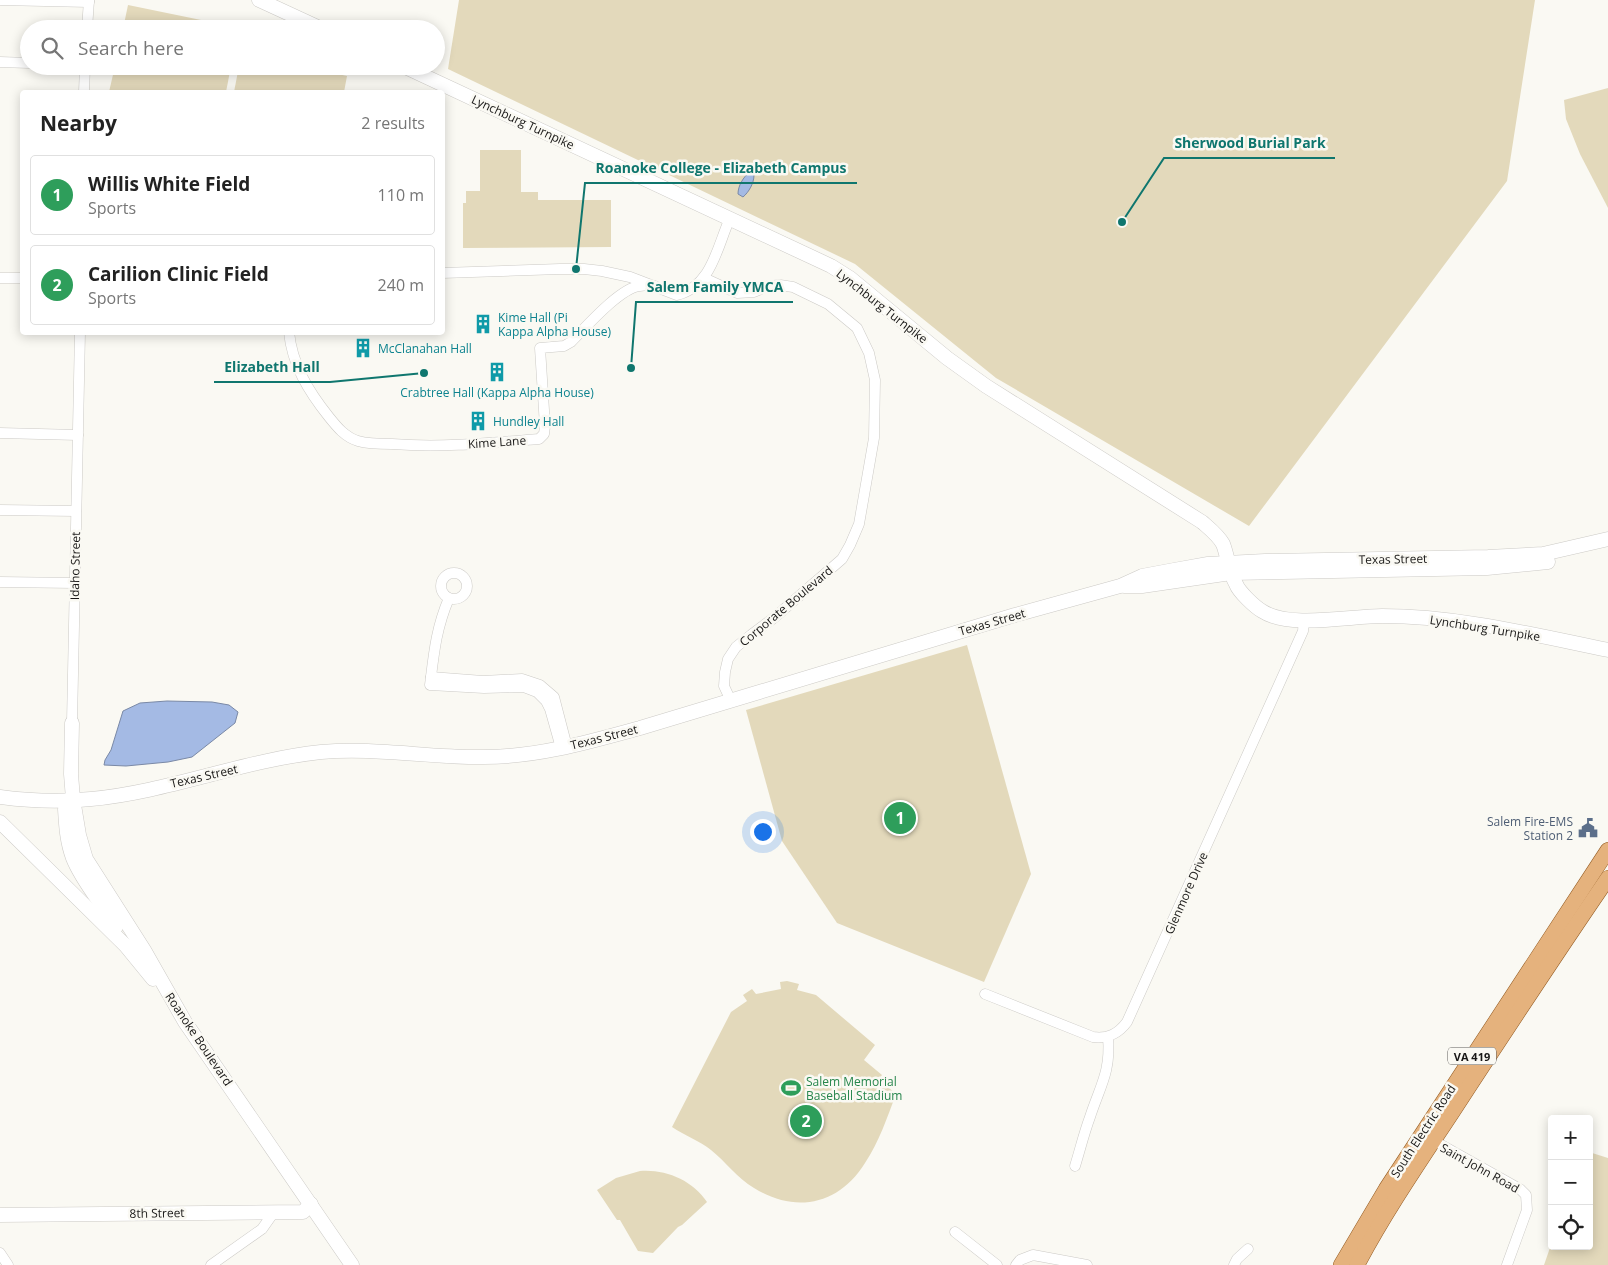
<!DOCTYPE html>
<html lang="en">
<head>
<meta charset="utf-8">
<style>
	body { margin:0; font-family:"Open Sans",sans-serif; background:#f2f2f2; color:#222 }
	.controls { position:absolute; right:15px; bottom:15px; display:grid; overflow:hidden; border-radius:5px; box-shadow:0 2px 12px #0003 }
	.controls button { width:45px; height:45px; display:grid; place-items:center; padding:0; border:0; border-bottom:1px solid #e0e0e0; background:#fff; color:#222; font:25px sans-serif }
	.you { position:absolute; left:762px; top:831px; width:18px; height:18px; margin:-12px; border:4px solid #fff; border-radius:50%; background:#1a73e8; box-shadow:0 0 0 8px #1a73e833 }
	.badge { display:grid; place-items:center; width:32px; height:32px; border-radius:50%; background:#b45309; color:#fff; font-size:16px; font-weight:700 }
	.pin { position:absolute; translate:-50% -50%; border:2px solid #fff; box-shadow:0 1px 5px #0006 }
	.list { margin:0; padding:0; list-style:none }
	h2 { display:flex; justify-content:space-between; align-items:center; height:65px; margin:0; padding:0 20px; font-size:21px }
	h2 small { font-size:16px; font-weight:400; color:#767676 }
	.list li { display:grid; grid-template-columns:32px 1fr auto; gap:15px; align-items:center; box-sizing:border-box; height:80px; margin:0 10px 10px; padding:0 10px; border:1px solid #e0e0e0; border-radius:5px }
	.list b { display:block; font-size:19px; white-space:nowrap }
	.list p { margin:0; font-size:16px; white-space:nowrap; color:#767676 }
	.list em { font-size:16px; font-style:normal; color:#767676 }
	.icon { flex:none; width:28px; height:28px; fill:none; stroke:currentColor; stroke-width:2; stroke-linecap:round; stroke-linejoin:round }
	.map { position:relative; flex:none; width:1608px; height:1265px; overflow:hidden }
	.search { position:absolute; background:#fff; box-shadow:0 2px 12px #0003; left:20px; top:20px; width:425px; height:55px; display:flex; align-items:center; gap:12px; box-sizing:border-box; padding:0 18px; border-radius:28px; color:#767676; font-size:19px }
	.panel { position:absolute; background:#fff; box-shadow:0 2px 12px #0003; left:20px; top:90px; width:425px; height:245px; border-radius:5px }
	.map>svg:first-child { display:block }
	.green { fill:#e3d9bb }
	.water { fill:#a4bae4; stroke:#7a89a6 }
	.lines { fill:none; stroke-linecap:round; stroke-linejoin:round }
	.street-casing { stroke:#cccac6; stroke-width:11 }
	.secondary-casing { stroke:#cccac6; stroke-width:15 }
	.primary-casing { stroke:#925a21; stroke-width:16 }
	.street { stroke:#fff; stroke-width:10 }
	.secondary { stroke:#fff; stroke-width:14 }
	.primary { stroke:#e5b27d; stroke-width:15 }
	.labels { text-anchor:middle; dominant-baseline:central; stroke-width:5; stroke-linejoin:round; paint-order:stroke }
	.shield { fill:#faf9f3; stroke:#5c5b58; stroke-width:1 }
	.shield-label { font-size:11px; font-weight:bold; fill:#181716 }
	.street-label { font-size:12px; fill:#181716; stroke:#faf9f3 }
	.culture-label { font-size:12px; fill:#0d838f; stroke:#faf9f3; text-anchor:start }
	.service-label { font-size:12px; fill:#4e5e75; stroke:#faf9f3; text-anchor:end }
	.leisure-label { font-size:12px; fill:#27864d; stroke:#faf9f3; text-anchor:start }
	.leader { fill:none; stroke:#0f766e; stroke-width:2 }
	.callout-dot { fill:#0f766e; stroke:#faf9f3; stroke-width:2 }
	.callout-label { font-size:14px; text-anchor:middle; font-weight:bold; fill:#0f766e; stroke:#faf9f3; stroke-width:5; stroke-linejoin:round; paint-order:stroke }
</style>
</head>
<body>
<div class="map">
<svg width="1608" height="1265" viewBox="0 0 1608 1265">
	<rect width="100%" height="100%" fill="#faf9f3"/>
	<g class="green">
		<path d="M459,0h1076l-28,181 -258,345 -253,-148 -141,-114 -407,-195z"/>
		<path d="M128,5l112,23 -117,1z"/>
		<path d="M115,66h116l-5,26h-117z"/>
		<path d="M239,66h61l47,10 -3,16h-110z"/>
		<path d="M1608,88v120l-28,-54 -14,-35 -2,-19z"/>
		<path d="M480,150h41v42h17v8h73v47l-148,1v-45h3v-12h14z"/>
		<path d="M967,645l64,229 -47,108 -147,-59 -55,-82 -36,-131z"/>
		<path d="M787,981l12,3 -2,6 19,5 59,50 -11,15 18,15 -3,4 17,15c-9,24 -17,48 -31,69 -26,42 -70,51 -111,25 -17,-10 -28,-26 -43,-38 -11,-9 -27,-15 -39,-23l59,-115 16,-11 -4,-6 9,-6 4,5 25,-5 -1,-7z"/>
		<path d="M1589,1152l19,6v107h-64l8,-23v4h37z"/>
		<path d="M640,1171c26,-2 52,9 67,31l-25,23 -4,2 -25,26 -15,-2 -18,-31h-3l-20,-30 19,-12z"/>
	</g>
	<g class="water">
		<path d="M750,172l4,3c0,8 -5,17 -11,22l-5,-3c0,-8 5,-17 12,-22z"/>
		<path d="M167,701l45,1 17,3 9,7 -3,11 -43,34 -24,5 -42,4 -22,-1 1,-5 6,-10 12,-39 17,-8z"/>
	</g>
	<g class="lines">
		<defs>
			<g id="street">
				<path d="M0,0l89,2"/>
				<path d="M87,29l2,-29"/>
				<path d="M0,62l29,1"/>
				<path d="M84,92l1,-26"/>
				<path d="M442,273l118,-4h24l18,2 28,6 47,18c35,-9 40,-48 53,-77"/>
				<path d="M0,278h22"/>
				<path d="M704,278l33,15 17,-1 14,-6 12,-1 13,2 35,17 29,24 12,25 6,27 -1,58 -15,86 -9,21 -8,14 -67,58 -24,18 -15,12 -8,12 -3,13 -1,14 7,15"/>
				<path d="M289,332c3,33 20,60 40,85 8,10 16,20 29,24 10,3 22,3 34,3 49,4 98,-1 147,-5l5,-5 1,-8 -5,-78 24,-2 7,-4c15,-15 48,-53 68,-56 5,-1 11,0 16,0"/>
				<path d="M0,433l78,2"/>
				<path d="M0,510l76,1"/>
				<circle cx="454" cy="586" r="13"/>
				<path d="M0,582l75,1"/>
				<path d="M449,598c-13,31 -15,54 -19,87l54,3 40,-1 13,5 9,9 4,8 11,39"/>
				<path d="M431,677l52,4 39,-2 18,6 14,12 13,50"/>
				<path d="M72,723l8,-391"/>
				<path d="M985,994l108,43c15,2 25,-3 34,-15l176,-391 1,-11"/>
				<path d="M1429,1138l91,51 6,6 1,15 -20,55"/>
				<path d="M1075,1166c5,-16 9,-33 15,-49 10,-31 21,-45 18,-80"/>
				<path d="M955,1232l42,33"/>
				<path d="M0,1253l8,12"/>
				<path d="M211,1265l51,-36 12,-17"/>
				<path d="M1016,1265l4,-5 13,-5 54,10"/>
				<path d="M1234,1265l3,-6 11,-10"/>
			</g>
			<g id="secondary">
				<path d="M259,0l63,29"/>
				<path d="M403,66l428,200 19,12 97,80 39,28 216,136c8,7 16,13 21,22 5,13 6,28 13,40 3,8 19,23 26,27 27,18 88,5 120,5 77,0 152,19 226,34"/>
				<path d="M1124,586h18l89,-13 256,-5 61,-6"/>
				<path d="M72,723l-1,51 2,25 6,36 7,24 58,91 41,72 167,243"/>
				<path d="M0,797c29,4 62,5 91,2 77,-7 153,-39 230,-47 55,-5 108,6 163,5 54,0 105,-15 156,-29l375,-113 105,-29 22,-10 32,-6 34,-6 57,-3 223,-4 55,-3 65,-15"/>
				<path d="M73,799l-8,10c1,17 2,33 8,49 10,25 30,46 43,69"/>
				<path d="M0,822l126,124 27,33"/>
				<path d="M0,1215l303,-3 8,-8"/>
			</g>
			<g id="primary">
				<path d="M1341,1265l45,-76 222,-339"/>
				<path d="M1357,1265c28,-53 63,-104 96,-154 51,-78 102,-156 155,-233"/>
			</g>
		</defs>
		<use href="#street" class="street-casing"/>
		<use href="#secondary" class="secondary-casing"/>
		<use href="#primary" class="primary-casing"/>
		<use href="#street" class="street"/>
		<use href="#secondary" class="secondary"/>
		<use href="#primary" class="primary"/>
	</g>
	<defs>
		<symbol id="building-bare" viewBox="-9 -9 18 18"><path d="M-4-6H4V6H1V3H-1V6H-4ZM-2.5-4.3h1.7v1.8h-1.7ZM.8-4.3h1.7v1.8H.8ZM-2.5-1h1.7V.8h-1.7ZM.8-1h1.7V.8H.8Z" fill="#0f9aa8" stroke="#faf9f3" stroke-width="2.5" paint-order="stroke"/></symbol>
		<symbol id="civic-bare" viewBox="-9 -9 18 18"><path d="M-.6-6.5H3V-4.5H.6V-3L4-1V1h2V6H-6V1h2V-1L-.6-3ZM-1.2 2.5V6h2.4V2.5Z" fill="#5c6f8a" stroke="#faf9f3" stroke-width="2.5" paint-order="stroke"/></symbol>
		<symbol id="stadium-bare" viewBox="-9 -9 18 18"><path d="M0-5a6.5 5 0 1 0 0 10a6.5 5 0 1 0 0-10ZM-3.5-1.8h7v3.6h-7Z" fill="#2e9e5b" stroke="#faf9f3" stroke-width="2.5" paint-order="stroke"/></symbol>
	</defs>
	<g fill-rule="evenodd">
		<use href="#building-bare" x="469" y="310" width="28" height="28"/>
		<use href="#building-bare" x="349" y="334" width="28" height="28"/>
		<use href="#building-bare" x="483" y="358" width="28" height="28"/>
		<use href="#building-bare" x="464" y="407" width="28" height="28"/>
		<use href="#civic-bare" x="1574" y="814" width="28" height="28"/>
		<use href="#stadium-bare" x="777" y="1074" width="28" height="28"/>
	</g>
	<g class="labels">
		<rect class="shield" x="1448" y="1047.5" width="48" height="17" rx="4"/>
		<g class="shield-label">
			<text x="1472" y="1056">VA 419</text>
		</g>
		<g class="street-label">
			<text transform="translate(523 122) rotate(25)">Lynchburg Turnpike</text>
			<text transform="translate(882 306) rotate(38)">Lynchburg Turnpike</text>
			<text transform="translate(497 442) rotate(-4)">Kime Lane</text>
			<text transform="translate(1393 559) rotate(-1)">Texas Street</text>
			<text transform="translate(75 566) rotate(-89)">Idaho Street</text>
			<text transform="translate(786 606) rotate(-40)">Corporate Boulevard</text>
			<text transform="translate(992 622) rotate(-16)">Texas Street</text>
			<text transform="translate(1485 628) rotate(9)">Lynchburg Turnpike</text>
			<text transform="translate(604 737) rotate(-14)">Texas Street</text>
			<text transform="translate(204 776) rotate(-13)">Texas Street</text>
			<text transform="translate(1186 893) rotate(-66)">Glenmore Drive</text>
			<text transform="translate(199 1039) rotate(56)">Roanoke Boulevard</text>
			<text transform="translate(1423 1131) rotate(-57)">South Electric Road</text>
			<text transform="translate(1480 1168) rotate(29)">Saint John Road</text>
			<text transform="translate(157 1213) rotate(-1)">8th Street</text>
		</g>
		<g class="culture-label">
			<text x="498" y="317">Kime Hall (Pi<tspan x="498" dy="14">Kappa Alpha House)</tspan></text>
			<text x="378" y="348">McClanahan Hall</text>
			<text x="497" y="392" text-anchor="middle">Crabtree Hall (Kappa Alpha House)</text>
			<text x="493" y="421">Hundley Hall</text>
		</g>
		<g class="service-label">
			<text x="1573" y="821">Salem Fire-EMS<tspan x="1573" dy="14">Station 2</tspan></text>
		</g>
		<g class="leisure-label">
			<text x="806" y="1081">Salem Memorial<tspan x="806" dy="14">Baseball Stadium</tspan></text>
		</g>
	</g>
	<path class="leader" d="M1122 222L1164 158H1335M576 269L585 183H857M631 368L636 302H793M424 373L330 382H214"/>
	<g class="callout-dot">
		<circle cx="1122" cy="222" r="5"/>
		<circle cx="576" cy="269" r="5"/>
		<circle cx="631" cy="368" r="5"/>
		<circle cx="424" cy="373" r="5"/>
	</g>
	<g class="callout-label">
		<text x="1250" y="148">Sherwood Burial Park</text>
		<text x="721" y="173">Roanoke College - Elizabeth Campus</text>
		<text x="715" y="292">Salem Family YMCA</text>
		<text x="272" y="372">Elizabeth Hall</text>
	</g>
</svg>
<div class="controls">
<button>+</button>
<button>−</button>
<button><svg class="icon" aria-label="locate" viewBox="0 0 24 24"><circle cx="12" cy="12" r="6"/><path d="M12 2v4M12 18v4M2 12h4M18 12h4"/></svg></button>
</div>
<div class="you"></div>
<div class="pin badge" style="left:900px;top:818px;background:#2e9e5b">1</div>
<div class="pin badge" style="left:806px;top:1121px;background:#2e9e5b">2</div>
<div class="search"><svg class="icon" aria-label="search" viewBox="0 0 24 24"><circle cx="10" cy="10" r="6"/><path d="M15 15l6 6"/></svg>Search here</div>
<section class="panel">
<h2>Nearby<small>2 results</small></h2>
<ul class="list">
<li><span class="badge" style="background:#2e9e5b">1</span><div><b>Willis White Field</b><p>Sports</p></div><em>110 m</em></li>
<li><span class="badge" style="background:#2e9e5b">2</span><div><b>Carilion Clinic Field</b><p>Sports</p></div><em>240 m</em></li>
</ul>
</section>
</div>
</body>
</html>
